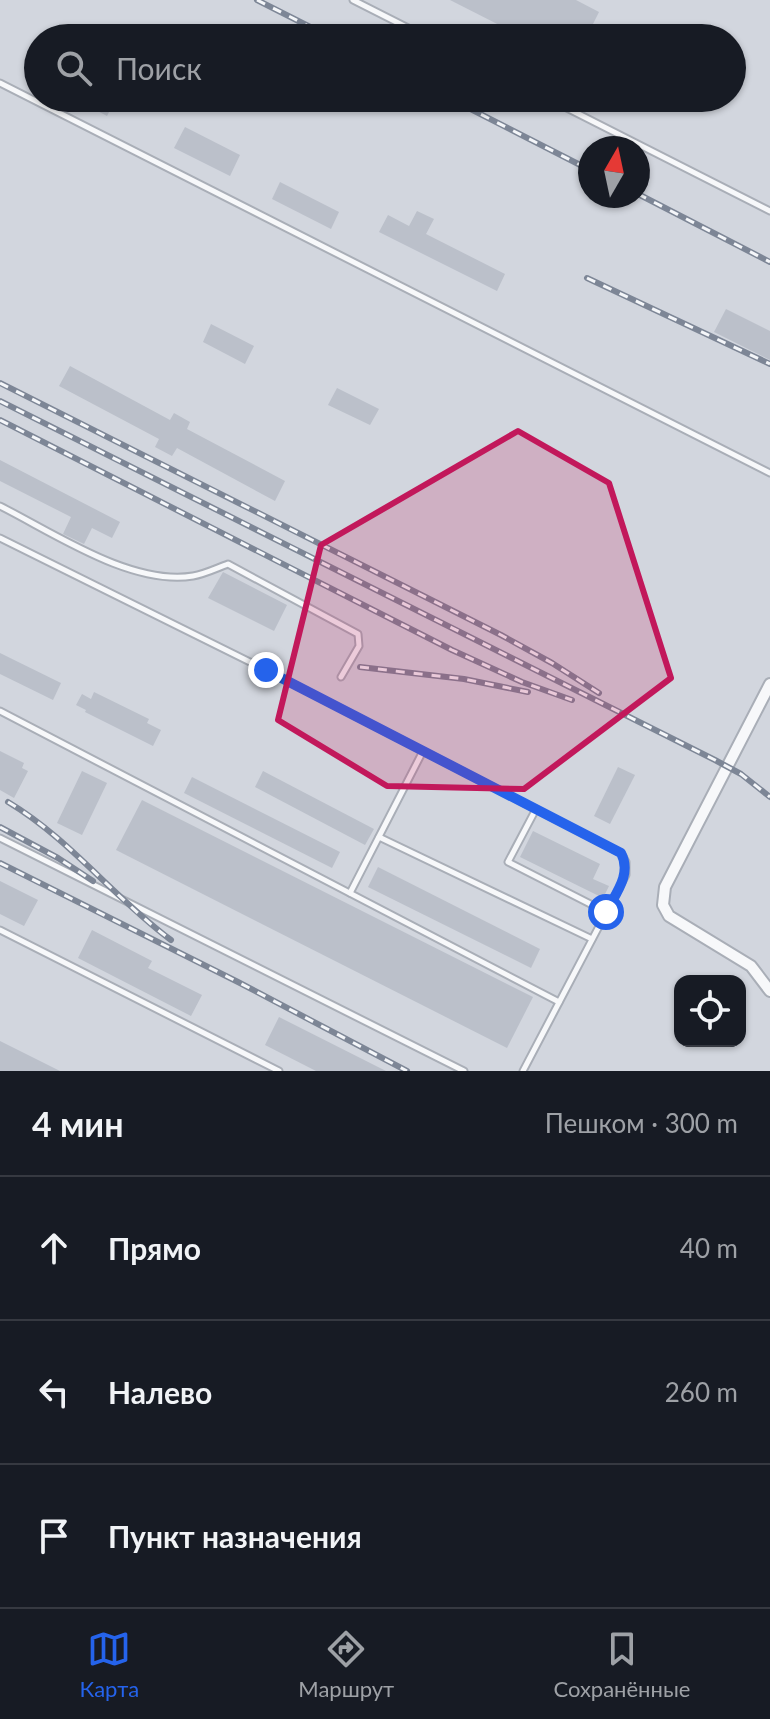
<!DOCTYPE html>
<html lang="ru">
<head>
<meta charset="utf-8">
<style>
	body { margin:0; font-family:Lato,sans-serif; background:#20242c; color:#f1f3f6 }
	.controls { position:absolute; right:24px; bottom:24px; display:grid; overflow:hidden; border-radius:16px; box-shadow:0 2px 6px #0004 }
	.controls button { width:72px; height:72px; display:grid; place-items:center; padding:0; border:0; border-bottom:2px solid #363941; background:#171b24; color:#f1f3f6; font:40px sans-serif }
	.compass { position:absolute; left:578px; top:136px; width:72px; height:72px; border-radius:50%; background:#171b24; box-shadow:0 2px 6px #0004; rotate:9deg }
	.stop { position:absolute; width:24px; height:24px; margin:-18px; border:6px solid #2563eb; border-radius:50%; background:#fff }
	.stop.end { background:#2563eb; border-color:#fff; box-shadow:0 2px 8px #0008 }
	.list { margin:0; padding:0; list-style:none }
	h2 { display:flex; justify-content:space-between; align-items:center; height:104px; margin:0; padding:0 32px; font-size:34px }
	h2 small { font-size:26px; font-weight:400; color:#9ea1a6 }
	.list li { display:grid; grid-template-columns:52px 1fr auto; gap:24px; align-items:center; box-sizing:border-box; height:144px; padding:0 32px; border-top:2px solid #363941 }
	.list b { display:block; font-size:30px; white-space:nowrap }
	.list em { font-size:26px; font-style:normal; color:#9ea1a6 }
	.icon { flex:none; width:44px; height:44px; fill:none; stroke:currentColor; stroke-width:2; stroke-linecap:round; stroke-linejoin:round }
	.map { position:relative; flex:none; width:770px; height:1071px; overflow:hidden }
	.search { position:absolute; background:#171b24; box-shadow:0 2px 6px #0004; left:24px; right:24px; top:24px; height:88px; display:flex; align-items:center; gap:20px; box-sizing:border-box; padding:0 28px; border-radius:44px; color:#9ea1a6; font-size:30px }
	.sheet { height:536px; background:#171b24 }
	nav { display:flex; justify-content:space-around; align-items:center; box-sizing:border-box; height:112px; border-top:2px solid #363941; background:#171b24; font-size:22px; color:#9ea1a6 }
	nav a { display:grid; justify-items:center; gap:4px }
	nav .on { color:#2563eb }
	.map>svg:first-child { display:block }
	.built { fill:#d2d6de; fill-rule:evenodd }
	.building { fill:#bbc0ca }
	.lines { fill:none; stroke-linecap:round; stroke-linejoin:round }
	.lane-casing { stroke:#a9aeb7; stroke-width:9 }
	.street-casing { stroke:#a9aeb7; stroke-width:14 }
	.lane { stroke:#f7f8fa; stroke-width:5 }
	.street { stroke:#f7f8fa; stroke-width:10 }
	.rail-casing { stroke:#7d8696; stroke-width:6 }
	.rail { stroke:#f4f6f9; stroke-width:3; stroke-dasharray:9; stroke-linecap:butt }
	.route { stroke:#2563eb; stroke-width:10 }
	.marked { fill:#c2185b; fill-opacity:0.2; stroke:#c2185b; stroke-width:6; stroke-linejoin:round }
</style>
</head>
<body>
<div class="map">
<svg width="770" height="1071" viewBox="0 0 770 1071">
	<rect width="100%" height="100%" fill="#e4e7ec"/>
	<path class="built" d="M0,0h770v1071h-770zM38,38h694v60h-694zM590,148h48v48h-48zM680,981h60v60h-60z"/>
	<g class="building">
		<path d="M450,0h126l23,12 -13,26h-61z"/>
		<path d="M73,98h37l5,2 -8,16z"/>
		<path d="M185,127l55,28 -10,21 -56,-28z"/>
		<path d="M280,182l59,30 -8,17 -59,-30z"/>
		<path d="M417,211l17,8 -8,15 79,40 -8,17 -118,-59 9,-17 21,11z"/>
		<path d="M726,309l44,22v29l-56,-28z"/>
		<path d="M211,324l43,22 -9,18 -42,-22z"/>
		<path d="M70,366l100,54 4,-7 16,9 -3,7 98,52 -10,20 -98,-53 -5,8 -17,-9 4,-8 -100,-53z"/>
		<path d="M337,388l42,21 -9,16 -42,-20z"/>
		<path d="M0,460l120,62 -8,16 -20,-10 -8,16 -21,-10 8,-17 -71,-36z"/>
		<path d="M223,572l64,33 -13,26 -66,-33z"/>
		<path d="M0,653l61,30 -8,17 -53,-26z"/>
		<path d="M94,692l55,27 -2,4 14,7 -8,16 -68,-34 1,-2 -10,-5 6,-11 9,5z"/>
		<path d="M0,751l24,12 -2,5 6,3 -14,27 -14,-8z"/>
		<path d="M618,767l17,8 -25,49 -16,-8z"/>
		<path d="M82,771l25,12 -25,52 -25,-12z"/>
		<path d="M263,771l111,58 -9,16 -110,-58z"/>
		<path d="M192,777l148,75 -8,16 -148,-75z"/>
		<path d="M142,800l391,197 -26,51 -391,-198z"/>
		<path d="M533,831l67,33 -7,15 16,7 -6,12 -83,-41z"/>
		<path d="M378,867l162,82 -9,19 -163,-81z"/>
		<path d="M0,881l38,19 -14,26 -24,-12z"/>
		<path d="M92,930l60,31 -4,7 54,27 -11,21 -113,-58z"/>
		<path d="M279,1017l107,54h-70l-51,-26z"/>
		<path d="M0,1041l60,30h-60z"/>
	</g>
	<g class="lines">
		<defs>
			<g id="lane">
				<path d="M353,0l75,38"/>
				<path d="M0,83l770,390"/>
				<path d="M547,98l223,113"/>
				<path d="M0,506c54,27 131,80 193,70 12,-2 24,-8 35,-12l130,70 1,12 -18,31"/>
				<path d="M0,538l266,132 355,183 5,9v13l-103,196"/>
				<path d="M0,711l559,291"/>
				<path d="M536,809l-28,53 98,50"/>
				<path d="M379,837l213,102"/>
				<path d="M0,838l464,233"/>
				<path d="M350,893l73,-142"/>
				<path d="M0,930l279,141"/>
			</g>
			<path id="street" d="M770,684l-105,203 -2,18 6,11 82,50 19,25"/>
		</defs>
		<use href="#lane" class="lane-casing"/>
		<use href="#street" class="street-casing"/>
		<use href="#lane" class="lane"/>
		<use href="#street" class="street"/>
		<defs>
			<g id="rail">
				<path d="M257,0l75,38"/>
				<path d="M449,98l141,72"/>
				<path d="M638,194l132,68"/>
				<path d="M587,278l183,86"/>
				<path d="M0,383l501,252 51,28 47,30"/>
				<path d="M0,401l715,359 26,14 29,23"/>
				<path d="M0,420l452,230 70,32 50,18"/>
				<path d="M360,667l104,12 64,13"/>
				<path d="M8,802c62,37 105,95 163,138"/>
				<path d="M0,827l58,31 35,23"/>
				<path d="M0,863l238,119 169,89"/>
			</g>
		</defs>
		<use href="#rail" class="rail-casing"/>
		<use href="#rail" class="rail"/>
	</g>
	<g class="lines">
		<path class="route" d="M266,670l355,183c11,21 -5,40 -15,59"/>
	</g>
	<path class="marked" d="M518,431l91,52 62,195 -147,111 -137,-3 -109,-66 43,-175z"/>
</svg>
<div class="controls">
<button><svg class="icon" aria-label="locate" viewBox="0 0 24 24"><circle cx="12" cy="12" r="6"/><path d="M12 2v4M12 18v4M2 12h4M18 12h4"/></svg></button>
</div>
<svg class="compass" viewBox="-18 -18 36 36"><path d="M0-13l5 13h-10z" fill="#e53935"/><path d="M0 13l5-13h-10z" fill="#9ea1a6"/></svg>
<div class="stop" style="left:606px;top:912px"></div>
<div class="stop end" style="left:266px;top:670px"></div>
<div class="search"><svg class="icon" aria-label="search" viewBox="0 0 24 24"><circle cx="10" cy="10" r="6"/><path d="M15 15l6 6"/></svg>Поиск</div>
</div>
<section class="sheet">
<h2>4 мин<small>Пешком · 300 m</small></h2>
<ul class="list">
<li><svg class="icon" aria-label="ahead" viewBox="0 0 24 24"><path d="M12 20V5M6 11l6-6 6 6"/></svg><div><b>Прямо</b></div><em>40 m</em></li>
<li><svg class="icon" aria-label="left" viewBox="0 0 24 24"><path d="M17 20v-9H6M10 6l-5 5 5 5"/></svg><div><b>Налево</b></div><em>260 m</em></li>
<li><svg class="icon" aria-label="arrive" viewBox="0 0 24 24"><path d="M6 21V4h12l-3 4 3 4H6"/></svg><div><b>Пункт назначения</b></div></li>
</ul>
</section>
<nav>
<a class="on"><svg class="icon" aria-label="map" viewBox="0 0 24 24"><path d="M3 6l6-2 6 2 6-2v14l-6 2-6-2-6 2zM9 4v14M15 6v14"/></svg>Карта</a>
<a><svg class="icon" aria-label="directions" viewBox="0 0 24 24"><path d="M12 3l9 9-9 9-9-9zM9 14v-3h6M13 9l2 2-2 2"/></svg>Маршрут</a>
<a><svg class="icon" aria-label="saved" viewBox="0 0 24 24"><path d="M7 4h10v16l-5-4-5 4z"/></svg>Сохранённые</a>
</nav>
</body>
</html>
